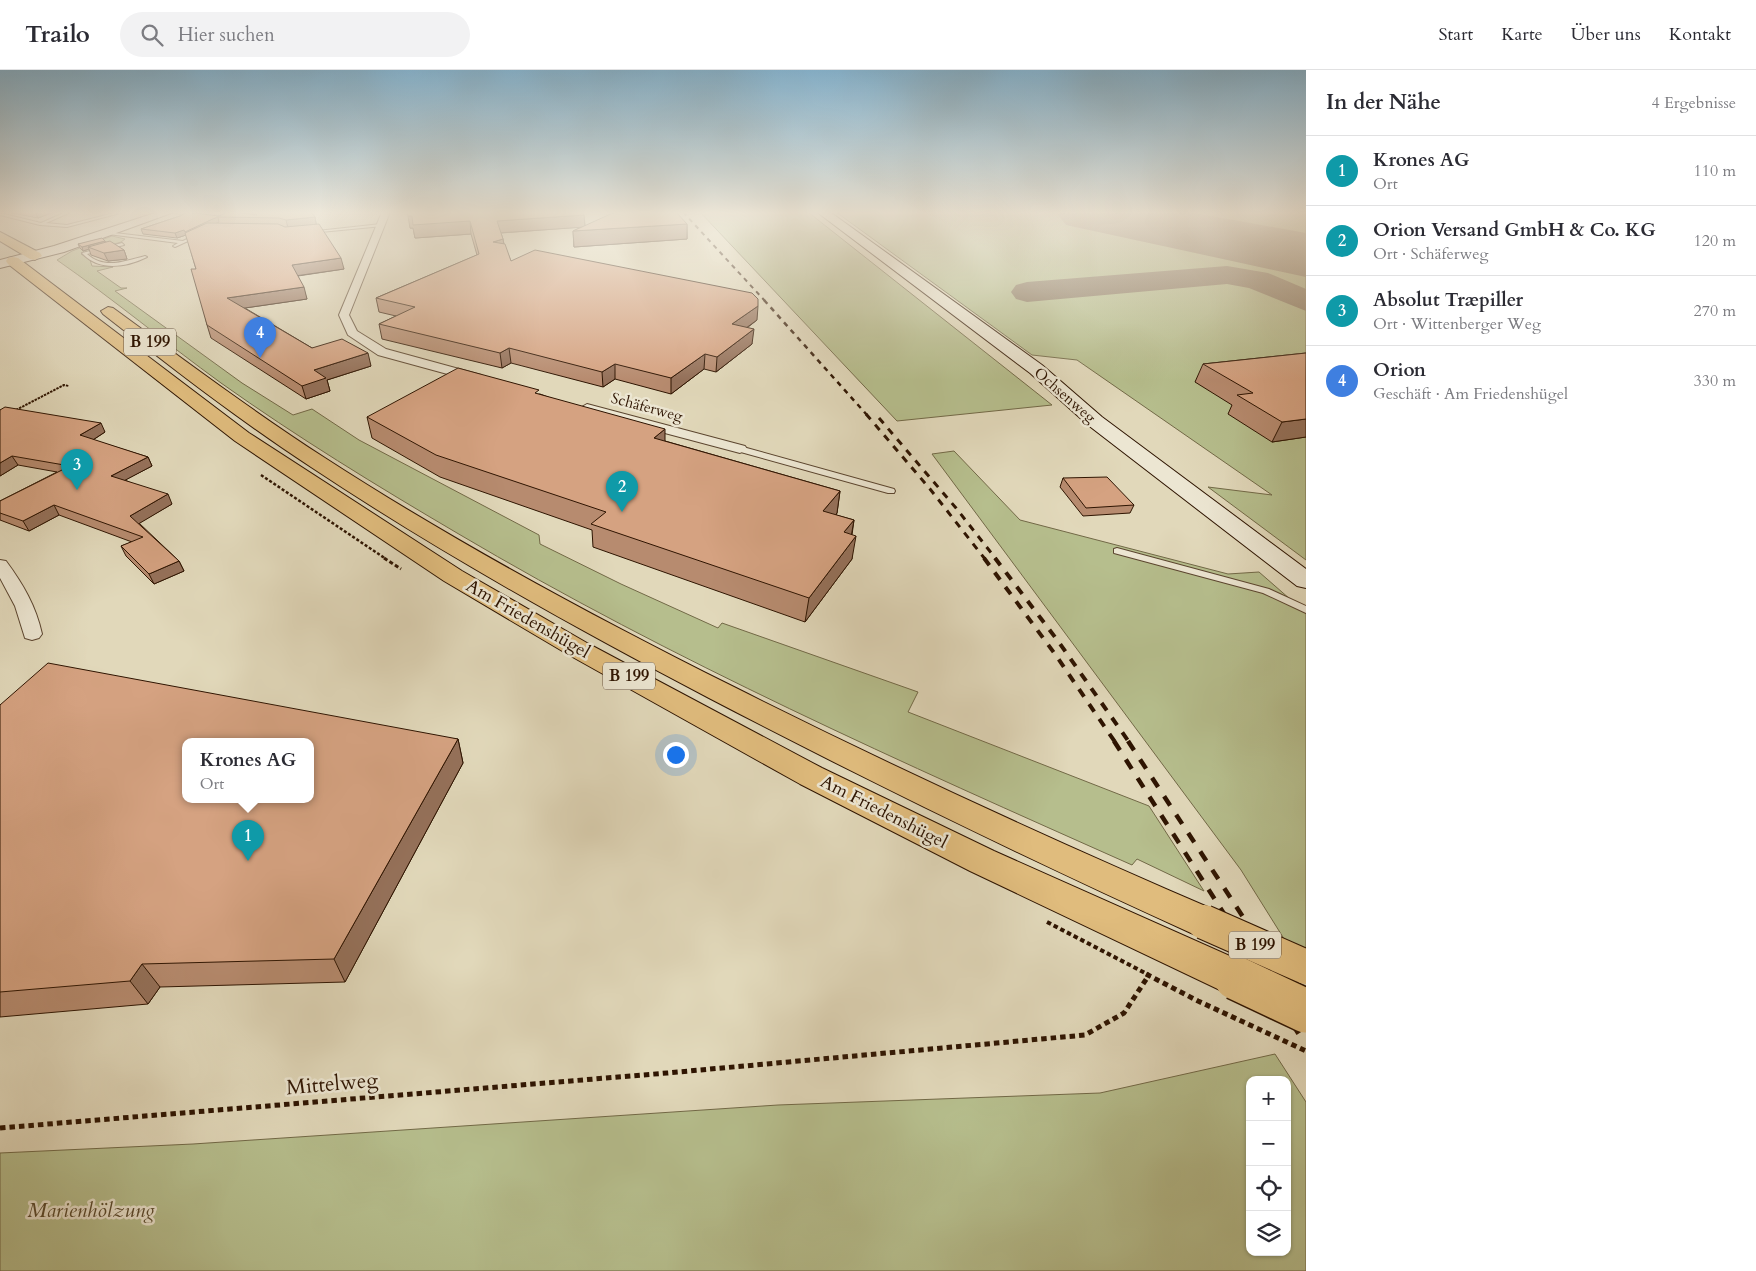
<!DOCTYPE html>
<html lang="de">
<head>
<meta charset="utf-8">
<style>
	body { margin:0; font-family:Cardo,serif; background:#f2f2f3; color:#2b2b33 }
	.controls { position:absolute; right:15px; bottom:15px; display:grid; overflow:hidden; border-radius:10px; box-shadow:0 1px 4px #0004 }
	.controls button { width:45px; height:45px; display:grid; place-items:center; padding:0; border:0; border-bottom:1px solid #e1e1e2; background:#fff; color:#2b2b33; font:25px sans-serif }
	.you { position:absolute; left:675px; top:684px; width:18px; height:18px; margin:-12px; border:4px solid #fff; border-radius:50%; background:#1a73e8; box-shadow:0 0 0 8px #1a73e833 }
	.badge { display:grid; place-items:center; width:32px; height:32px; border-radius:50%; background:#8f2418; color:#fff; font-size:16px; font-weight:700 }
	.pin { position:absolute; translate:-50% -41px; filter:drop-shadow(0 1px 2px #0008) }
	.pin::after { content:''; position:absolute; top:26px; width:18px; height:15px; background:inherit; clip-path:polygon(0 0,100% 0,50% 100%) }
	.popup { position:absolute; left:182px; top:668px; width:132px; height:65px; box-sizing:border-box; display:grid; place-content:center; border-radius:10px; background:#fff; filter:drop-shadow(0 1px 4px #0005); font-size:16px; white-space:nowrap; color:#7c7c81 }
	.popup b { font-size:19px; color:#2b2b33 }
	.popup::after { content:''; position:absolute; left:50%; top:100%; margin-left:-10px; border:10px solid transparent; border-top-color:#fff }
	.list { margin:0; padding:0; list-style:none }
	h2 { display:flex; justify-content:space-between; align-items:center; height:65px; margin:0; padding:0 20px; font-size:21px }
	h2 small { font-size:16px; font-weight:400; color:#7c7c81 }
	.list li { display:grid; grid-template-columns:32px 1fr auto; gap:15px; align-items:center; box-sizing:border-box; height:70px; padding:0 20px; border-top:1px solid #e1e1e2 }
	.list b { display:block; font-size:19px; white-space:nowrap }
	.list p { margin:0; font-size:16px; white-space:nowrap; color:#7c7c81 }
	.list em { font-size:16px; font-style:normal; color:#7c7c81 }
	.icon { flex:none; width:28px; height:28px; fill:none; stroke:currentColor; stroke-width:2; stroke-linecap:round; stroke-linejoin:round }
	.map { position:relative; flex:none; width:1306px; height:1201px; overflow:hidden }
	header { display:flex; align-items:center; gap:30px; box-sizing:border-box; height:70px; padding:0 25px; background:#fff; border-bottom:1px solid #e1e1e2 }
	header strong { font-size:24px }
	nav { display:flex; gap:28px; margin-inline-start:auto; font-size:18px }
	.search { width:350px; height:45px; background:#f2f2f3; display:flex; align-items:center; gap:12px; box-sizing:border-box; padding:0 18px; border-radius:28px; color:#7c7c81; font-size:19px }
	main { display:flex }
	aside { flex:1; background:#fff }
	.map>svg:first-child { display:block }
	.green { fill:#b6be8d; stroke:#726947; fill-rule:evenodd }
	.lines { fill:none; stroke-linecap:round; stroke-linejoin:round }
	.taxiway { fill:#88765e; fill-rule:evenodd }
	.runway { fill:#88765e; fill-rule:evenodd }
	.lane-casing { stroke:#5b452f; stroke-width:2 }
	.street-casing { stroke:#5b452f; stroke-width:2 }
	.secondary-casing { stroke:#2e1401; stroke-width:2 }
	.primary-casing { stroke:#2e1401; stroke-width:2 }
	.highway-casing { stroke:#2e1401; stroke-width:2 }
	.path-far4 { stroke:#2e1401; stroke-width:2; stroke-dasharray:2.5 1; stroke-linecap:butt }
	.path-far3 { stroke:#2e1401; stroke-width:2.5; stroke-dasharray:3 2; stroke-linecap:butt }
	.path-far2 { stroke:#2e1401; stroke-width:3; stroke-dasharray:4 2.5; stroke-linecap:butt }
	.path-far1 { stroke:#2e1401; stroke-width:4; stroke-dasharray:4.5 3; stroke-linecap:butt }
	.path { stroke:#2e1401; stroke-width:5; stroke-dasharray:5.5 4; stroke-linecap:butt }
	.lane { fill:#ece6d2; fill-rule:evenodd }
	.street { fill:#ece6d2; fill-rule:evenodd }
	.secondary { fill:#ece6d2; fill-rule:evenodd }
	.primary { fill:#e0bc7d; fill-rule:evenodd }
	.highway { fill:#e0bc7d; fill-rule:evenodd }
	.rail-far5 { stroke:#2e1401; stroke-width:2; stroke-dasharray:4.5 4.5; stroke-linecap:butt }
	.rail-far4 { stroke:#2e1401; stroke-width:2.5; stroke-dasharray:5 5; stroke-linecap:butt }
	.rail-far3 { stroke:#2e1401; stroke-width:3; stroke-dasharray:7 7; stroke-linecap:butt }
	.rail-far2 { stroke:#2e1401; stroke-width:4; stroke-dasharray:9 9; stroke-linecap:butt }
	.rail-far1 { stroke:#2e1401; stroke-width:4.5; stroke-dasharray:11 11; stroke-linecap:butt }
	.rail { stroke:#2e1401; stroke-width:5.5; stroke-dasharray:14 14; stroke-linecap:butt }
	.highway-bridge-far1-casing { stroke:#2e1401; stroke-width:36; stroke-linecap:butt }
	.highway-bridge-casing { stroke:#2e1401; stroke-width:46; stroke-linecap:butt }
	.highway-bridge-far1 { stroke:#e0bc7d; stroke-width:34 }
	.highway-bridge { stroke:#e0bc7d; stroke-width:43 }
	.wall { fill:#b78b6f; stroke:#2e1401 }
	.shaded-wall { fill:#95715a; stroke:#2e1401 }
	.building { fill:#d5a281; stroke:#2e1401; fill-rule:evenodd }
	.labels { text-anchor:middle; dominant-baseline:central; stroke-width:5; stroke-linejoin:round; paint-order:stroke }
	.far-street-label { font-size:15px; fill:#2e1401; stroke:#ece6d2 }
	.shield { fill:#ece6d2; stroke:#675340; stroke-width:1 }
	.shield-label { font-size:16px; font-weight:bold; fill:#2e1401 }
	.street-label { font-size:18px; fill:#2e1401; stroke:#ece6d2 }
	.near-street-label { font-size:21px; fill:#2e1401; stroke:#ece6d2 }
	.near-park-label { font-size:21px; font-style:italic; fill:#57472b; stroke:#ece6d2 }
</style>
</head>
<body>
<header>
<strong>Trailo</strong>
<div class="search"><svg class="icon" aria-label="search" viewBox="0 0 24 24"><circle cx="10" cy="10" r="6"/><path d="M15 15l6 6"/></svg>Hier suchen</div>
<nav><a>Start</a><a>Karte</a><a>Über uns</a><a>Kontakt</a></nav>
</header>
<main>
<div class="map">
<svg width="1306" height="1201" viewBox="0 0 1306 1201">
	<rect width="100%" height="100%" fill="#e1d8ba"/>
	<filter id="stains"><feTurbulence type="fractalNoise" baseFrequency=".004" numOctaves="4"/><feColorMatrix values="0 0 0 0 .2 0 0 0 0 .09 0 0 0 0 .02 0 0 0 .5 -.17"/></filter>
	<radialGradient id="worn" r=".72"><stop offset=".6" stop-color="#630" stop-opacity="0"/><stop offset="1" stop-color="#630" stop-opacity=".3"/></radialGradient>
	<g class="green">
		<path d="M700,142h108l244,193 -155,16z"/>
		<path d="M836,142h470v348l-98,-73 64,8 -195,-135 -45,-5z"/>
		<path d="M112,166l13,3 -4,3 -40,12 9,6 2,6 21,1 -16,4 24,17h6l-12,3 127,92 51,32 19,-6 47,31 180,95 1,9 81,40 97,44 4,-5 196,69 -10,20 241,94 55,85 -67,-32 -5,6c-229,-102 -459,-204 -675,-332 -80,-47 -160,-96 -236,-150 -55,-40 -108,-84 -164,-123l15,-9z"/>
		<path d="M954,381l66,69 208,54 31,-2 47,41v361l-65,-104 -309,-416z"/>
		<path d="M1275,984l31,48v169h-1306v-118l193,-9 585,-39 322,-12zM1250,1010h37v172h-37z"/>
	</g>
	<g class="lines">
		<path class="taxiway" d="M1227,196l41,7 38,16v22l-57,-23 -22,-4 -200,18 -11,-3 -5,-7 5,-7 11,-3z"/>
		<path class="runway" d="M1056,142h133l117,21v44l-240,-52z"/>
		<defs>
			<g id="lane">
				<path d="M66,142h5l-25,11 21,2 51,-13h6l-57,15 -27,-2 -40,-10v-2l41,10z"/>
				<path d="M161,142h18l19,2 -2,1z"/>
				<path d="M381,154l2,2 -73,7 -2,-1z"/>
				<path d="M106,162l77,9 14,-7 4,1 -26,12 -2,-1 5,-3 -70,-9z"/>
				<path d="M122,173l2,2 -37,9c17,16 38,7 58,2l2,1c-20,10 -48,15 -65,-4z"/>
				<path d="M737,377h6l151,42 1,2 -1,2h-6l-151,-42z"/>
				<path d="M1117,478l152,41 37,17v7l-43,-20 -149,-40v-4z"/>
			</g>
			<g id="street">
				<path d="M382,142h8l-41,103 8,16 29,18 95,26 2,3 -2,3h-8l-95,-26 -30,-20 -9,-20z"/>
				<path d="M587,334l158,42 2,3 -7,4 -158,-42 -2,-3z"/>
				<path d="M0,490l6,1c17,23 30,45 36,73l-3,4 -7,2 -7,-2 -10,-32 -15,-28z"/>
			</g>
			<g id="secondary">
				<path d="M158,142h16l-110,40 -64,16v-8l54,-14z"/>
				<path d="M817,142h13l212,153 60,52 204,152v19l-9,-2 -209,-161 -58,-52z"/>
			</g>
			<path id="primary" d="M0,162l40,21 2,3 -7,4 -5,-1 -30,-18z"/>
			<g id="highway">
				<path d="M13,187l5,1 231,175 213,138 125,72 235,125 172,83 256,114 5,13 -5,13 -14,5 -14,-5 -252,-120 -170,-87 -231,-129 -125,-74 -209,-140 -227,-177 -2,-3 2,-3z"/>
				<path d="M108,237l5,1c70,51 139,103 212,150 131,85 269,159 409,229 159,80 320,154 483,224l5,11 -5,11 -13,5 -13,-5c-163,-74 -323,-152 -482,-235 -136,-71 -270,-146 -398,-231 -72,-47 -140,-100 -208,-153l-2,-3z"/>
			</g>
		</defs>
		<use href="#lane" class="lane-casing"/>
		<use href="#street" class="street-casing"/>
		<use href="#secondary" class="secondary-casing"/>
		<use href="#primary" class="primary-casing"/>
		<use href="#highway" class="highway-casing"/>
		<path class="path-far4" d="M16,340l48,-25 5,1"/>
		<path class="path-far3" d="M261,405l125,84"/>
		<path class="path-far2" d="M384,488l17,11"/>
		<path class="path-far1" d="M1047,852l102,53"/>
		<g class="path">
			<path d="M1146,904l52,27 108,50"/>
			<path d="M0,1058l667,-55 418,-38 39,-22 25,-38"/>
		</g>
		<use href="#lane" class="lane"/>
		<use href="#street" class="street"/>
		<use href="#secondary" class="secondary"/>
		<use href="#primary" class="primary"/>
		<use href="#highway" class="highway"/>
		<path class="rail-far5" d="M683,142l82,89"/>
		<path class="rail-far4" d="M764,230l103,115"/>
		<g class="rail-far3">
			<path d="M866,344l64,75 55,70"/>
			<path d="M879,348l77,90 40,51"/>
		</g>
		<g class="rail-far2">
			<path d="M984,488l71,96 60,88"/>
			<path d="M995,488l63,83 71,101"/>
		</g>
		<g class="rail-far1">
			<path d="M1114,671l149,234"/>
			<path d="M1128,671l153,234"/>
		</g>
		<g class="rail">
			<path d="M1262,904l44,71"/>
			<path d="M1280,904l26,41"/>
		</g>
		<defs>
			<path id="highway-bridge-far1" d="M1204,852l102,45"/>
			<path id="highway-bridge" d="M1236,908l70,33"/>
		</defs>
		<use href="#highway-bridge-far1" class="highway-bridge-far1-casing"/>
		<use href="#highway-bridge" class="highway-bridge-casing"/>
		<use href="#highway-bridge-far1" class="highway-bridge-far1"/>
		<use href="#highway-bridge" class="highway-bridge"/>
	</g>
	<g class="wall">
		<path d="M7,142h47l-16,6z"/>
		<path d="M248,142h63l4,5 1,7 28,45 -46,7 9,23 -62,9 67,40 59,18 -44,14 3,11 -24,8 -95,-61 -4,-13 -11,-56 -10,-34 -9,3 -34,-4 -2,-5 39,-13h39l30,-2z"/>
		<path d="M584,145l1,11 102,-2v15l-113,8 -1,-16 8,-4 -80,6 2,6 1,5 7,17 246,59 -10,8 5,16 -36,28 -12,-3 -33,25 -56,-15 -12,8 -92,-24 -9,5 -120,-29 -3,-15 17,-8 -17,-4 -3,-14 101,-43 -6,-21 -56,4 -2,-10h-3z"/>
		<path d="M105,171l1,1 18,8 3,9 -19,2 -17,-6 -2,-6 -6,2 -3,-3 -2,-4z"/>
		<path d="M1306,283v84l-34,5 -44,-28 4,-9 -37,-23 8,-18z"/>
		<path d="M540,324l125,47 175,50 -3,22 -1,2 18,5 -2,15v24l-47,63 -212,-75 -1,-17 -152,-53 -68,-39 -5,-21z"/>
		<path d="M0,340l105,22 -12,8 55,17 4,9 -27,14 47,24 -33,19 40,38 5,10 -30,13 -28,-28 -5,-10 11,-4 -73,-27 -30,16 -29,-11v-19l57,-29 -39,-7 -18,11z"/>
		<path d="M1063,408l71,27 -4,8 -47,3 -23,-29z"/>
		<path d="M0,635l458,34 5,24 -118,219 -185,5 -12,17 -148,13z"/>
	</g>
	<g class="shaded-wall">
		<path d="M35,142h19l-16,6z"/>
		<path d="M584,145l1,12 -87,6 -1,-12z"/>
		<path d="M408,146h4l58,5 1,13 -56,4 -2,-10h-3z"/>
		<path d="M218,147l1,5 -32,15 -1,-2 -9,3 -2,-5z"/>
		<path d="M315,147l2,12 -28,3 -3,-12z"/>
		<path d="M687,154v15l-113,8 -1,-16z"/>
		<path d="M503,169l2,13 -12,-10z"/>
		<path d="M105,171l2,4 -19,2 1,2 -6,2 -1,-4z"/>
		<path d="M124,180l3,9 -19,2 -4,-8z"/>
		<path d="M341,188l3,11 -49,7 -3,-11z"/>
		<path d="M304,217l3,12 -76,11 -4,-12z"/>
		<path d="M758,236l-1,14 -26,19 1,-15z"/>
		<path d="M754,259l-2,15 -36,28 1,-15z"/>
		<path d="M509,278l2,15 -9,5 -2,-15z"/>
		<path d="M368,283l3,13 -44,14 3,11 -24,8 -4,-13 12,-16z"/>
		<path d="M705,284l-1,15 -33,25v-16z"/>
		<path d="M615,294v15l-12,8 -1,-15z"/>
		<path d="M1306,349v18l-34,5 10,-20z"/>
		<path d="M101,353l4,9 -20,13 -5,-10z"/>
		<path d="M665,359v22l-11,-13z"/>
		<path d="M12,386l6,9 -18,11v-13z"/>
		<path d="M148,387l4,9 -36,19 -5,-9z"/>
		<path d="M840,421l-3,22 -17,21 3,-23z"/>
		<path d="M168,424l4,10 -37,22 -5,-10z"/>
		<path d="M54,435l5,10 -30,16 -6,-10z"/>
		<path d="M854,450l-4,23 -6,-11z"/>
		<path d="M856,466l-4,23 -47,63 4,-24z"/>
		<path d="M179,491l5,10 -30,13 -5,-10z"/>
		<path d="M458,669l5,24 -118,219 -11,-23z"/>
		<path d="M142,894l18,23 -12,17 -18,-23z"/>
	</g>
	<g class="building">
		<path d="M187,142l32,4 -34,16 -1,-2 -9,3 -34,-4 39,-13z"/>
		<path d="M226,142h8l23,3 -3,-3h57l4,5 -29,3 -7,-2 -61,-1z"/>
		<path d="M407,142h175l2,3 -87,6 6,18 -10,3 12,2 6,17 24,-11 217,43 6,6v7l-26,18 22,5 -37,28 -12,-3 -34,24 -56,-14 -13,8 -93,-24 -9,5 -121,-29 36,-17 -39,-9 103,-44 -9,-33 -57,4 -1,-9h-4z"/>
		<path d="M615,142h61l11,12 -114,7z"/>
		<path d="M207,153l71,1 7,3 34,-3 22,34 -49,7 12,22 -77,11 85,50 30,-9 26,14 -54,17 12,8 -24,8 -95,-61 -16,-56h5l-11,-36z"/>
		<path d="M102,168l3,3 -23,6 -4,-3z"/>
		<path d="M110,171l14,9 -20,3 -16,-6z"/>
		<path d="M1306,283v66l-24,3 -45,-27 16,-2 -50,-29z"/>
		<path d="M458,298l81,22 -4,3 130,36 -11,9 186,53 -17,20 31,9 -10,12 12,4 -47,62 -218,-74 15,-12 -170,-57 -69,-38z"/>
		<path d="M5,337l96,16 -21,12 68,22 -37,19 57,18 -38,22 49,45 -30,13 -28,-28 22,-9 -89,-32 -31,16 -23,-8v-12l70,-35 -58,-10 -12,7v-53z"/>
		<path d="M1107,407l27,28 -48,3 -23,-30z"/>
		<path d="M48,593l410,76 -124,220 -192,5 -12,17 -130,11v-287zM186,672h124v58h-124z"/>
	</g>
	<linearGradient id="sky" x2="0" y2="1"><stop stop-color="#86b6d3"/><stop offset="0.46" stop-color="#f2ede0"/><stop offset="1" stop-color="#f2ede0" stop-opacity="0"/></linearGradient>
	<rect width="1306" height="310" fill="url(#sky)"/>
	<g class="labels">
		<g class="far-street-label">
			<text transform="translate(1065 325) rotate(41)">Ochsenweg</text>
			<text transform="translate(647 337) rotate(15)">Schäferweg</text>
		</g>
		<g class="shield">
			<rect x="124" y="258.5" width="52" height="27" rx="4"/>
			<rect x="603" y="592.5" width="52" height="27" rx="4"/>
			<rect x="1229" y="861.5" width="52" height="27" rx="4"/>
		</g>
		<g class="shield-label">
			<text x="150" y="272">B 199</text>
			<text x="629" y="606">B 199</text>
			<text x="1255" y="875">B 199</text>
		</g>
		<g class="street-label">
			<text transform="translate(528 549) rotate(30)">Am Friedenshügel</text>
			<text transform="translate(884 742) rotate(27)">Am Friedenshügel</text>
		</g>
		<g class="near-street-label">
			<text transform="translate(332 1014) rotate(-5)">Mittelweg</text>
		</g>
		<g class="near-park-label">
			<text x="91" y="1140">Marienhölzung</text>
		</g>
	</g>
	<rect width="100%" height="100%" filter="url(#stains)"/>
	<rect width="100%" height="100%" fill="url(#worn)"/>
</svg>
<div class="controls">
<button>+</button>
<button>−</button>
<button><svg class="icon" aria-label="locate" viewBox="0 0 24 24"><circle cx="12" cy="12" r="6"/><path d="M12 2v4M12 18v4M2 12h4M18 12h4"/></svg></button>
<button><svg class="icon" aria-label="layers" viewBox="0 0 24 24"><path d="M12 4l9 5-9 5-9-5zM3 14l9 5 9-5"/></svg></button>
</div>
<div class="you"></div>
<div class="pin badge" style="left:248px;top:791px;background:#0f9aa8">1</div>
<div class="popup"><b>Krones AG</b>Ort</div>
<div class="pin badge" style="left:622px;top:442px;background:#0f9aa8">2</div>
<div class="pin badge" style="left:77px;top:420px;background:#0f9aa8">3</div>
<div class="pin badge" style="left:260px;top:288px;background:#3f7fe0">4</div>
</div>
<aside>
<h2>In der Nähe<small>4 Ergebnisse</small></h2>
<ul class="list">
<li><span class="badge" style="background:#0f9aa8">1</span><div><b>Krones AG</b><p>Ort</p></div><em>110 m</em></li>
<li><span class="badge" style="background:#0f9aa8">2</span><div><b>Orion Versand GmbH &amp; Co. KG</b><p>Ort · Schäferweg</p></div><em>120 m</em></li>
<li><span class="badge" style="background:#0f9aa8">3</span><div><b>Absolut Træpiller</b><p>Ort · Wittenberger Weg</p></div><em>270 m</em></li>
<li><span class="badge" style="background:#3f7fe0">4</span><div><b>Orion</b><p>Geschäft · Am Friedenshügel</p></div><em>330 m</em></li>
</ul>
</aside>
</main>
</body>
</html>
